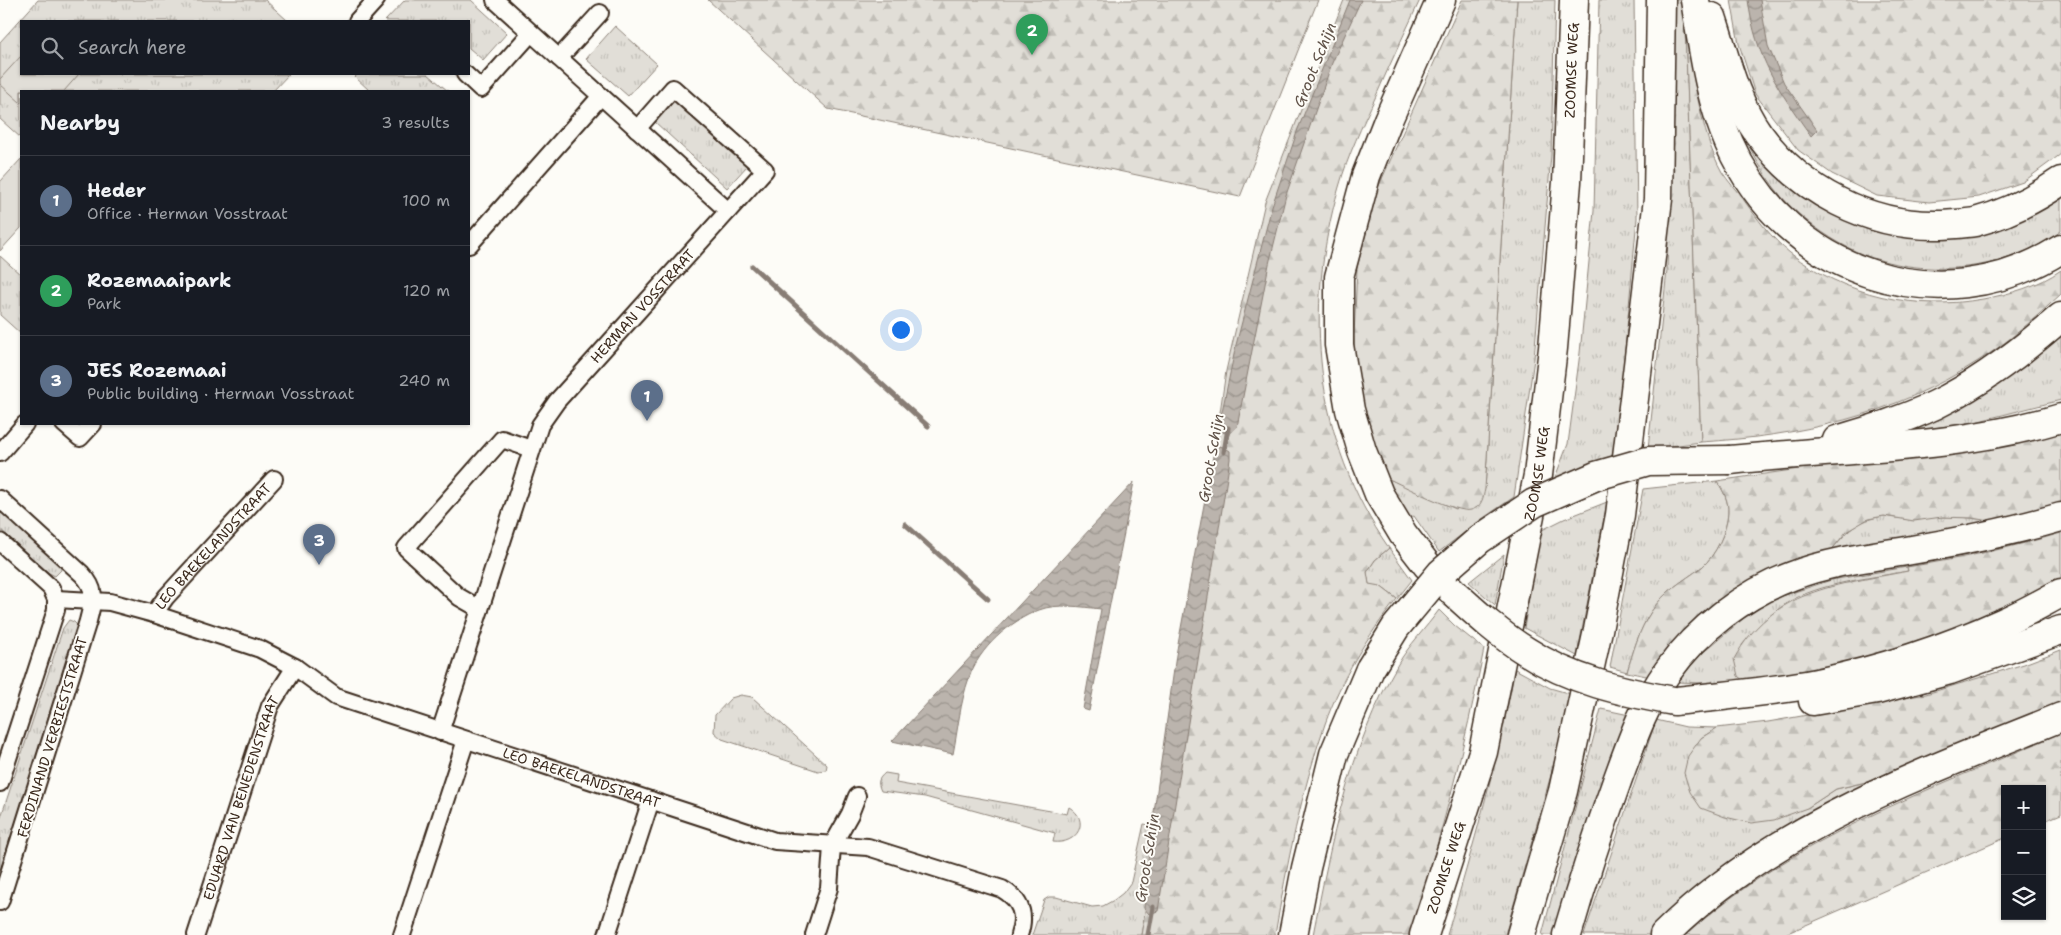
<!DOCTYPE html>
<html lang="en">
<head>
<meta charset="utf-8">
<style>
	body { margin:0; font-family:"Shantell Sans",sans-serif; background:#242831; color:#f1f3f6 }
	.controls { position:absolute; right:15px; bottom:15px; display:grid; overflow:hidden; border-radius:0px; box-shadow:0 1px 4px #0004 }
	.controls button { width:45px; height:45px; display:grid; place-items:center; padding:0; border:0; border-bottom:1px solid #363941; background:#171b24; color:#f1f3f6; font:25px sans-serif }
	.you { position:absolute; left:900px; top:329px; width:18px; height:18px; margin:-12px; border:4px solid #fff; border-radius:50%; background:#1a73e8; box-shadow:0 0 0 8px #1a73e833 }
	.badge { display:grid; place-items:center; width:32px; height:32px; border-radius:50%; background:#b45309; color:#fff; font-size:16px; font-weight:700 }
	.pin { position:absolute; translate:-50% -41px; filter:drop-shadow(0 1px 2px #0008) }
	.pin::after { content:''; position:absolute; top:26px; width:18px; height:15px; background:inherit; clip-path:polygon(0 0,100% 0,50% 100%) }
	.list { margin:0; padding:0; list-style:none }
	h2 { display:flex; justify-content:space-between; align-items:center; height:65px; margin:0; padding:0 20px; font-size:21px }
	h2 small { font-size:16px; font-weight:400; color:#9ea1a6 }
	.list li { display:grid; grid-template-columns:32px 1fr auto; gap:15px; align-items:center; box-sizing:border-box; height:90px; padding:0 20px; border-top:1px solid #363941 }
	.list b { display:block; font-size:19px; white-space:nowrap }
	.list p { margin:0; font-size:16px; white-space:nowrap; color:#9ea1a6 }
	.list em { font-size:16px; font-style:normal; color:#9ea1a6 }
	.icon { flex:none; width:28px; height:28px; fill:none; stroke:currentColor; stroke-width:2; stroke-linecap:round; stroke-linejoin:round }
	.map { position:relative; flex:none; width:2061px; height:935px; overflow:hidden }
	.search { position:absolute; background:#171b24; box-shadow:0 1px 4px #0004; left:20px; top:20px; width:450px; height:55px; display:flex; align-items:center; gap:12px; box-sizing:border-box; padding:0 18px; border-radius:0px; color:#9ea1a6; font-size:19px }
	.panel { position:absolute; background:#171b24; box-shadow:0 1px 4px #0004; left:20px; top:90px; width:450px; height:335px; border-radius:0px }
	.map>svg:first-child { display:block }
	.grass { fill:url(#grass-tufts); stroke:#8e847a }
	.forest { fill:url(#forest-firs); stroke:#8e847a }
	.garden { fill:#e1ded7; stroke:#8e847a }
	.water { fill:url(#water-waves); stroke:#887d74 }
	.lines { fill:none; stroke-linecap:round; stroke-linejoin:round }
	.stream { stroke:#887d74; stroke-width:5 }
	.minor-casing { stroke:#3b2a1e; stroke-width:20 }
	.motorway-casing { stroke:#3b2a1e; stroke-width:31 }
	.minor { stroke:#fdfcf7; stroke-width:16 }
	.motorway { stroke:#fdfcf7; stroke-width:28 }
	.motorway-bridge-casing { stroke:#3b2a1e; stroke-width:31; stroke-linecap:butt }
	.motorway-bridge { stroke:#fdfcf7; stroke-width:28 }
	.labels { text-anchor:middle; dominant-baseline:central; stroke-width:4; stroke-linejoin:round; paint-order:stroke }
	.street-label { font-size:14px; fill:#3b2a1e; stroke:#fdfcf7 }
	.water-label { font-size:15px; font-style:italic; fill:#615349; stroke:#fdfcf7 }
</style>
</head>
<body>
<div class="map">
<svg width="2061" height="935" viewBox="0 0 2061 935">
	<defs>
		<pattern id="grass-tufts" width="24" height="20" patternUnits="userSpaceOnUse" patternTransform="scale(1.25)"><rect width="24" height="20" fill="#e1ded7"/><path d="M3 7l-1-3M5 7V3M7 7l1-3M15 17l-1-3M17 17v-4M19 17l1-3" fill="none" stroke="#c2bfb8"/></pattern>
		<pattern id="forest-firs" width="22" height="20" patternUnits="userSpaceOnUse" patternTransform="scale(1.25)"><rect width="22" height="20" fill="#e1ded7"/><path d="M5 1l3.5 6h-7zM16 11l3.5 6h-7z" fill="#c2bfb8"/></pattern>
		<pattern id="water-waves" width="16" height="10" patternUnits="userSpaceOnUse" patternTransform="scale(1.25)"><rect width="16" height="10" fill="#bbb4ad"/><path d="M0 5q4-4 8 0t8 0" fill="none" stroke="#99938c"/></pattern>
	</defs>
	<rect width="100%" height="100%" fill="#fdfcf7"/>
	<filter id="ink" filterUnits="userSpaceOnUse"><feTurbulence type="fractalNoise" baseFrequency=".02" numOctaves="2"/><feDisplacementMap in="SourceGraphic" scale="10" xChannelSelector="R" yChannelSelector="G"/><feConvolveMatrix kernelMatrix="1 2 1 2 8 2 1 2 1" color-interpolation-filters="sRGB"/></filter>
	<g filter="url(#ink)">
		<g class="grass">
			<path d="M38,0h227l23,21h-267v53h268l-16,17h-252v47l-21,-19v-77z"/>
			<path d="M405,0h66l36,33 -24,27 -14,-12v-27h-84z"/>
			<path d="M1517,0h38l-4,155 -17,204 -20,138 -32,22 -43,33 -25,-36 -5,2 -22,-40 69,31 29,-20z"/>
			<path d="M1599,0h35l3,218 -13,143 -12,98 -58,21 14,-36 12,-91 14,-142z"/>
			<path d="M1673,0h11l17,442 -53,7 19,-179z"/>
			<path d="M615,26l42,38 -29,32 -42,-37z"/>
			<path d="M358,74h70l20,17h-78l-15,-14z"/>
			<path d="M675,100l72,66 -20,22 -72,-66z"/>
			<path d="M1740,128l153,102 168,-36v37c-55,41 -133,47 -197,24 -22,-9 -46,-24 -64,-40 -27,-22 -45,-56 -60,-87z"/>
			<path d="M0,256l21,19v59l-21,-19z"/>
			<path d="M2061,332v68l-86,22 -76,11z"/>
			<path d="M1717,481c6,9 12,20 11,32 -1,18 -12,42 -26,54 -20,15 -37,23 -51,45 -12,18 -18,40 -24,60l-17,-5 33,-178z"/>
			<path d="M1607,502l-30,154 -53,-28 16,-97 24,-12z"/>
			<path d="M0,508l60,55 1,7 -6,6 -6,-3 -49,-44z"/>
			<path d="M1884,516c23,5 36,2 58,1 20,-1 39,2 58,6l-170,29c17,-21 27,-32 54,-36z"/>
			<path d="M1389,548l23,32 -15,19 -17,-13 -11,-1 -2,-13 8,-12z"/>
			<path d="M1504,554l-9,51 -26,-23z"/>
			<path d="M1907,567l1,4c-37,7 -89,12 -121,32 -18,12 -31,26 -45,42l4,38 -25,1 -43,-2 22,-27 44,-37 26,-18 61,-20z"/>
			<path d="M69,620l5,2 3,3v6l-77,240v-51l63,-192z"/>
			<path d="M1515,669l35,19 21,6 -20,81 -46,160h-58c26,-88 51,-175 68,-266z"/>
			<path d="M741,695l11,2 75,68 -1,5 -8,1 -96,-32 -8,-7 1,-17 16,-17z"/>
			<path d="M1601,709l33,7 -76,219h-16z"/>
			<path d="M1656,720l30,7 31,1 -16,10 106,70 29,-19 35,-8 -8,9 -207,137 -7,8h-65z"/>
			<path d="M885,773l12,2 -1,8 171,31 2,-7c22,13 9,38 -16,35l2,-9 -130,-36 -44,-6c-4,-9 -3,-12 4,-18z"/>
			<path d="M1144,824l16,3 -19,108h-109l12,-35 5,-3h7l36,10 11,-1 11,-6 9,-7 8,-11z"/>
		</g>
		<g class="forest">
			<path d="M708,0h610l-78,197 -412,-88z"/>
			<path d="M1344,0h76c-15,32 -30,64 -44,96 -14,30 -28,59 -37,91 -36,123 -25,254 50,361l-14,12 -8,12 2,12 11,2 17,13c-30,37 -56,80 -72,125 -24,68 -38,140 -50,211h-134l19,-108 66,-456 39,-169z"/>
			<path d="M1462,0h55l-32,489c-2,9 -3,18 -14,21 -13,4 -69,-25 -84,-32l-10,-20 -22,-80 -1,-42 3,-68 20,-78z"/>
			<path d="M1731,0h330v154l-38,28 -44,15 -50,5 -52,-6 -45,-22 -34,-24 -43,-56 -16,-50z"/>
			<path d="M1685,29c9,44 15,104 37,143 6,9 14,18 21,27 13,18 29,40 47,54 55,43 126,58 193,46 27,-5 56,-13 78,-29v24c-26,24 -53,49 -83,67 -85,55 -178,75 -277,81z"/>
			<path d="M2061,426v80l-61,17 -28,-5 -30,-1 -28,4 -30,-5 -16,3 -22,13 -16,20 -179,125 -24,-5c6,-20 12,-42 24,-60 14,-22 31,-30 51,-45 14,-12 25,-36 26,-54 1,-12 -5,-23 -11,-32l136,-20z"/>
			<path d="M2061,533v47l-109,52 -74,26 -132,25 -8,-7 -4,-17c38,-70 103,-74 174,-88l-1,-4c52,-8 103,-19 154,-34z"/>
			<path d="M1439,610l16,16 29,23c-19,97 -44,192 -74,286h-97c18,-93 36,-187 85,-271 11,-19 28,-36 41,-54z"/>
			<path d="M2061,650v56l-198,84 7,-9 -34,8 -29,19 -33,12 -23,3 -26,-6 -24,-9 -11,-16 -6,-19 4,-17 13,-18 16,-10 51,-6 158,-28 98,-30z"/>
			<path d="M2061,733v81l-19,8v-33h-37v49l-222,97h-97c106,-98 245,-145 375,-202z"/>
		</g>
		<g class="garden">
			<path d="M21,56v18h58l-15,17h-43v12l-21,-19v-5z"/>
			<path d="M21,159v69l-21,23v-69z"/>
		</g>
		<g class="water">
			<path d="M1350,0h11l-29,63 -46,132 -17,69 -32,163 -7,7 -8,-2 -3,-6 17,-81 36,-139 26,-77z"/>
			<path d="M1748,0h12l8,46 16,37 33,47 -6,6c-33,-47 -55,-77 -63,-136z"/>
			<path d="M1217,446l7,1 6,4v8l-72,452 -9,3 -5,-6 5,-60 27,-193 38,-204z"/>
			<path d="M1134,482l-45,229 -6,-2 18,-100c-19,-2 -44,-6 -62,1 -29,11 -60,38 -70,68 -9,25 -11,51 -16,76l-61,-13z"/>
		</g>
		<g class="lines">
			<g class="stream">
				<path d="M752,266l176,160"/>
				<path d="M1224,452l4,-24"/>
				<path d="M905,524l83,75"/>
				<path d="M1148,935l5,-28"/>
			</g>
			<defs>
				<g id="minor">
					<path d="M495,0l233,211"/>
					<path d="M357,21l19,-21"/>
					<path d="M559,58l41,-45"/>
					<path d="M465,74l16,15 50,-56"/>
					<path d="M469,245l132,-149"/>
					<path d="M64,424l16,14 13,-14"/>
					<path d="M0,453l25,-29"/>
					<path d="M0,499l82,75c16,17 11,26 6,47l-88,281"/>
					<path d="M0,542l51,46 5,11v11l-56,173"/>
					<path id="s1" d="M56,599l54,3 44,12 106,35 35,18 41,30 439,144 93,6 134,42c19,11 24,26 17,46"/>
					<path d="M480,609l-21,-12 -53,-49 96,-109 29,10"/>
					<path id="s2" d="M154,614l12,-17 108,-118"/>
					<path id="s3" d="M440,732l100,-307 17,-24 208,-231 -92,-82 -36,41"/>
					<path id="s4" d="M196,935l74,-229 25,-39"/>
					<path d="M402,935l64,-195"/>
					<path d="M607,935l44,-135"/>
					<path d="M814,935l15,-47 3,-42 18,-32 7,-18"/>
				</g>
				<g id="motorway">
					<path d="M1441,0l-53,120 -22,56 -27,101v68l11,65 12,41 17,43 24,40 24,31 27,28"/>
					<path d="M1695,0c8,48 14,98 34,143 57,130 210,183 332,106"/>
					<path d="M1712,17c13,39 22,82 46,116 42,58 111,94 183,92 11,-1 23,-1 34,-3 31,-8 60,-23 86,-41"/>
					<path d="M1837,440c33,-10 66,-20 98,-35 46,-22 87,-54 126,-88"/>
					<path d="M1730,460c110,-12 224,-10 331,-42"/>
					<path d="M1674,701c48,-5 96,-9 143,-18 64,-13 127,-34 187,-61 19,-8 38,-19 57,-29"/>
					<path d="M1813,701l64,-11 73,-20 111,-40"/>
					<path d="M1293,935l13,-67 28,-114 36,-85"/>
					<path id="s5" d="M1424,935l59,-183 55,-277 15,-127 14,-166 7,-182"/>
					<path d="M1521,935l42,-144 35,-161 22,-115 38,-316 3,-199"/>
					<path d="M1567,935c15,-52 32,-104 50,-154 14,-38 27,-77 51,-110 30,-42 76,-77 124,-95 36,-14 76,-19 114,-25 53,-9 104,-19 155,-34"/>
					<path d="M1664,935c108,-108 259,-162 397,-218"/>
				</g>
			</defs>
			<use href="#minor" class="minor-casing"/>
			<use href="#motorway" class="motorway-casing"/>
			<use href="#minor" class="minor"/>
			<use href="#motorway" class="motorway"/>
			<defs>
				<g id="motorway-bridge">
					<path d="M1454,593c23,21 46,42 72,58 44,29 97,41 148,50"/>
					<path d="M1370,669l26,-42 45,-54 39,-34 54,-36 62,-27 52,-15 82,-1"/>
				</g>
			</defs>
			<use href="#motorway-bridge" class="motorway-bridge-casing"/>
			<use href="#motorway-bridge" class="motorway-bridge"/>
		</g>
	</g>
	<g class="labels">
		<g class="street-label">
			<text stroke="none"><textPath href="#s5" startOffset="881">ZOOMSE WEG</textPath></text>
			<text stroke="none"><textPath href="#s3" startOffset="480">HERMAN VOSSTRAAT</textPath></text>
			<text stroke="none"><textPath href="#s5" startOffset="476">ZOOMSE WEG</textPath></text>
			<text stroke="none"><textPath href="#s2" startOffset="90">LEO BAEKELANDSTRAAT</textPath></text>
			<text transform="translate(52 737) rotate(-73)">FERDINAND VERBIESTSTRAAT</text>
			<text stroke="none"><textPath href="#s1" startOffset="560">LEO BAEKELANDSTRAAT</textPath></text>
			<text stroke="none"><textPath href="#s4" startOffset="144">EDUARD VAN BENEDENSTRAAT</textPath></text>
			<text stroke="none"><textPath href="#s5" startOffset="71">ZOOMSE WEG</textPath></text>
		</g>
		<g class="water-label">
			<text transform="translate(1315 65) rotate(-68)">Groot Schijn</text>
			<text transform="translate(1211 458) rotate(-80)">Groot Schijn</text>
			<text transform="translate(1147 858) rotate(-81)">Groot Schijn</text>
		</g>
	</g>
</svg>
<div class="controls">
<button>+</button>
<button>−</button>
<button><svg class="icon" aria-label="layers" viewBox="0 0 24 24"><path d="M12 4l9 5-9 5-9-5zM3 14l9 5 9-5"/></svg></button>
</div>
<div class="you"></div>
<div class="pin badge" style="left:647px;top:421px;background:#5c6f8a">1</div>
<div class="pin badge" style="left:1032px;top:55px;background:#2e9e5b">2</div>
<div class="pin badge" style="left:319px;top:565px;background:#5c6f8a">3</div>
<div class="search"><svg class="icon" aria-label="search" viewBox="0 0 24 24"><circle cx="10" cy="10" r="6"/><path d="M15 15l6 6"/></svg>Search here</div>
<section class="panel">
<h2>Nearby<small>3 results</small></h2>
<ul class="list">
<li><span class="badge" style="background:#5c6f8a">1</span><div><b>Heder</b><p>Office · Herman Vosstraat</p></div><em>100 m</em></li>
<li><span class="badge" style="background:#2e9e5b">2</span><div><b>Rozemaaipark</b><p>Park</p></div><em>120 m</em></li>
<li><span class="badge" style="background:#5c6f8a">3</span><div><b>JES Rozemaai</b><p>Public building · Herman Vosstraat</p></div><em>240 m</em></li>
</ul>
</section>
</div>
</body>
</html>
